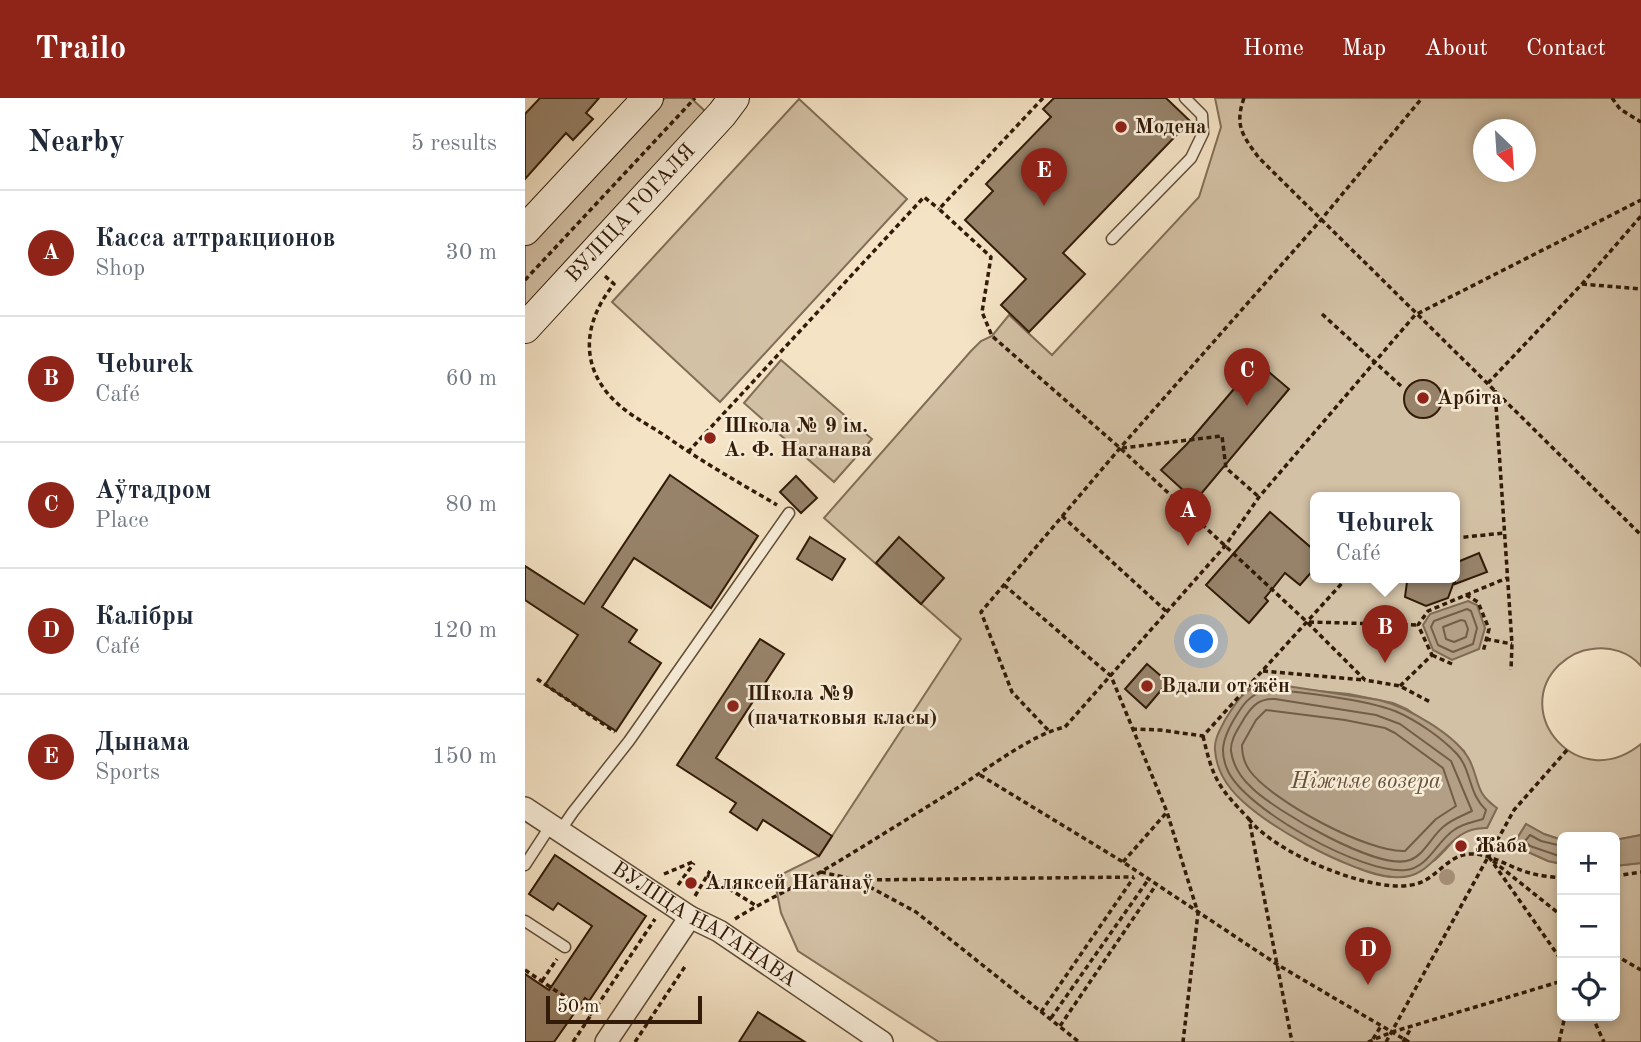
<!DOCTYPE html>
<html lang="en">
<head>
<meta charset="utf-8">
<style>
	body { margin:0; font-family:"Old Standard TT",serif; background:#f6f6f7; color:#1f2937 }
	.controls { position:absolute; right:21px; bottom:21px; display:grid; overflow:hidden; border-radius:10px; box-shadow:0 4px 10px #0003 }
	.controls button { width:63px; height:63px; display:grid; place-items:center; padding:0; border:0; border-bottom:2px solid #e0e1e3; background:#fff; color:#1f2937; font:35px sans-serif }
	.compass { position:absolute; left:948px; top:21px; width:63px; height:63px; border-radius:50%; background:#fff; box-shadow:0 4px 10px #0003; rotate:155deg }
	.scale { position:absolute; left:21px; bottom:18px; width:156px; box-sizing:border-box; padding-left:7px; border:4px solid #321b08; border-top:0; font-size:19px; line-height:24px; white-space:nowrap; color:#321b08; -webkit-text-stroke:5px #f8edd9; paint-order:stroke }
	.you { position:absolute; left:677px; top:544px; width:24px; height:24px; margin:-18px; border:5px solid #fff; border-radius:50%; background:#1a73e8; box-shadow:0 0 0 10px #1a73e833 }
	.badge { display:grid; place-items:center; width:46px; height:46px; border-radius:50%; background:#8f2418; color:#fff; font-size:23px; font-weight:700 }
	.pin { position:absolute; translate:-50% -58px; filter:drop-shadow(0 2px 4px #0008) }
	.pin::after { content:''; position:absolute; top:37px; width:24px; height:21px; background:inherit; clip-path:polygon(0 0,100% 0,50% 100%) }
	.popup { position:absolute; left:785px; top:394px; width:150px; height:91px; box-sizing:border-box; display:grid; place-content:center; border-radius:10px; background:#fff; filter:drop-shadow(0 2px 5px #0005); font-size:23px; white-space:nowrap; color:#747a83 }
	.popup b { font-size:26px; color:#1f2937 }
	.popup::after { content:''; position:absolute; left:50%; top:100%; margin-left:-14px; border:14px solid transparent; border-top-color:#fff }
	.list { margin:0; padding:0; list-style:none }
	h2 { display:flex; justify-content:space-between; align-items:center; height:91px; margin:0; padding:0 28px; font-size:30px }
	h2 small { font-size:23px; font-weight:400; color:#747a83 }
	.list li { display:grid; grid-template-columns:46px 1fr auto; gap:21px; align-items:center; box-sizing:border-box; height:126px; padding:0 28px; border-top:2px solid #e0e1e3 }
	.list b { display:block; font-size:26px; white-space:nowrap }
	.list p { margin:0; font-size:23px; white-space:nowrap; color:#747a83 }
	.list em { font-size:23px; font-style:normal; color:#747a83 }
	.icon { flex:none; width:38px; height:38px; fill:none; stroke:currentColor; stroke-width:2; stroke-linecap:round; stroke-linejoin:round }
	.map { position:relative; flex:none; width:1116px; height:944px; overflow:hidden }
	header { display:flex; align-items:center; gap:42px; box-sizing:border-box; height:98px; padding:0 35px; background:#8f2418; color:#fff }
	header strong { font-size:33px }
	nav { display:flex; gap:38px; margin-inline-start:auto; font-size:24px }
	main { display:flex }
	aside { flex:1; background:#fff }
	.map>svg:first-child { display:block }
	.green { fill:#d3c1a5; stroke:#826e56; stroke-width:2; fill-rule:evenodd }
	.water { fill:#b29f85; stroke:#7f6a53; stroke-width:2 }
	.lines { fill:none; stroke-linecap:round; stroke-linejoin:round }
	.shore { stroke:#725d46; stroke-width:2 }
	.building { fill:#97836a; stroke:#321b08; stroke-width:2 }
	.service-casing { stroke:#624d37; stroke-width:13 }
	.minor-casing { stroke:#624d37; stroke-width:24 }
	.secondary-casing { stroke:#321b08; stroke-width:32 }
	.path { stroke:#321b08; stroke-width:3.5; stroke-dasharray:5 3.5; stroke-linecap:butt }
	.service { stroke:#f8edd9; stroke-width:10 }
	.minor { stroke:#f8edd9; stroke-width:21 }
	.secondary { stroke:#f8edd9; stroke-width:30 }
	.tree { fill:#a49077 }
	.poi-dot { fill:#8f2418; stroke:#f8edd9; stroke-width:2.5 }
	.labels { text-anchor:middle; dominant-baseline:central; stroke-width:5; stroke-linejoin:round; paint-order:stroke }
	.poi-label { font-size:21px; font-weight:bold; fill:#321b08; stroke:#f8edd9; text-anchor:start }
	.street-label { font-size:21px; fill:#321b08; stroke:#f8edd9 }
	.water-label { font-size:23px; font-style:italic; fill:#65503a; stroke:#f8edd9 }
</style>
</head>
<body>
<header>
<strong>Trailo</strong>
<nav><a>Home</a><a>Map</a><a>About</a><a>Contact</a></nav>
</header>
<main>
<aside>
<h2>Nearby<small>5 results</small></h2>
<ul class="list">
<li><span class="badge">A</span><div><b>Касса аттракционов</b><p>Shop</p></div><em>30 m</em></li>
<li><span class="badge">B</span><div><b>Чeburek</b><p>Café</p></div><em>60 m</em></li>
<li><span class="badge">C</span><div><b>Аўтадром</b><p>Place</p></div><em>80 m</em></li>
<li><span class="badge">D</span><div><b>Калібры</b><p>Café</p></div><em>120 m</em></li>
<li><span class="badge">E</span><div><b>Дынама</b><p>Sports</p></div><em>150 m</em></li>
</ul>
</aside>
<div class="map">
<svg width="1116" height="944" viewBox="0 0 1116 944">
	<rect width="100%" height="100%" fill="#f4e3c5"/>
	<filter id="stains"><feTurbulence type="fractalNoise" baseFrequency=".00286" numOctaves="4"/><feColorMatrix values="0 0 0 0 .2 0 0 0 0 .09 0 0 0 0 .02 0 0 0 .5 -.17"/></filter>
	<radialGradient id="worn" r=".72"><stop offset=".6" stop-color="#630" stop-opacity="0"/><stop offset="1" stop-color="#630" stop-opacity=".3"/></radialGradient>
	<g class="green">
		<path d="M140,0h26l15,14 -181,194v-60z"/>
		<path d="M690,0h426v568c-12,-14 -31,-20 -49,-17 -13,1 -23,7 -33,16 -49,48 19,130 82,79v91l-26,5v-3h-53v3l-18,-6 -18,-10 -13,21 35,16 14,3v152h53v-150l26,-3v179h-702l-141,-91 -17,-38 -7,-35 45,-22 142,-217 -137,-121 147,-167 10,-10 11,-5 17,-21 43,40 147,-158 22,-70zM958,32h42v42h-42zM790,399h140v80h-140zM732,587l92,9 44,9 14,6 57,42 17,43 15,14 -9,20c-30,-1 -33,16 -52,32 -6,5 -17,7 -25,10 -6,3 -14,7 -20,7 -24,-2 -49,-17 -70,-27 -46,-23 -131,-66 -94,-130 8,-15 16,-27 31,-35z"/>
		<path d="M274,1l108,100 -187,203 -108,-100z"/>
		<path d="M256,262l91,79 -38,43 -90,-79z"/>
	</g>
	<g class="water">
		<path d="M943,503l9,4 8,23 -6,21 -27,11 -19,-10 -10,-25 7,-11z"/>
		<path d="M742,585l112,17c28,7 78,35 91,61 10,21 5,32 27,47l-10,20c-45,-2 -48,54 -94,49 -43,-4 -135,-54 -162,-88 -9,-11 -15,-25 -16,-39 -1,-11 5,-20 10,-30 11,-18 20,-33 42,-37z"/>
		<path d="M1001,726l18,10 18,6v24l-14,-3 -35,-16z"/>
		<path d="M1116,737v28l-26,3v-26z"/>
	</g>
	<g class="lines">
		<g class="shore">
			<path d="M942,511l4,2 6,17 -4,16 -20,8 -15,-7 -7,-18 3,-6z"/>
			<path d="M936,522l4,1 3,8 -2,8 -12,5 -8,-3 -3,-12z"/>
			<path d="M742,592c32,1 99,10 128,21 21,9 46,26 62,43 15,17 11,39 29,56l-3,9c-9,3 -20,4 -29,11 -17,11 -26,38 -48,40 -42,5 -160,-60 -178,-99 -9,-19 -5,-32 5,-50 9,-15 16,-27 34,-31z"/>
			<path d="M750,601l101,16 24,9 51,37 21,50c-10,5 -20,8 -29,16 -11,9 -19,28 -33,33 -31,12 -136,-50 -158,-72 -11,-10 -19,-22 -21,-37 -1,-12 8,-23 14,-34 8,-12 15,-19 30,-18z"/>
			<path d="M741,612l79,10 40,8 10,5 48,35 13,38 -20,13 -31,32c-37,2 -133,-50 -155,-80 -6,-8 -8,-16 -8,-26l14,-25z"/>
			<path d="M1037,748l-21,-5 -11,-6 -5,6 5,5 32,11"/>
		</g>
	</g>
	<g class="building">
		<path d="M15,0h59l-13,15 7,6 -20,21 -7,-7 -41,46v-65z"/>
		<path d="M529,0h112l24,23 -127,132 22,21 -56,58 -28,-27 25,-26 -61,-59 28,-29 -7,-7 65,-67 -8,-8z"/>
		<path d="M732,264l32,27 -94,112 -34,-31 26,-26z"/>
		<circle cx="898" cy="301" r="19"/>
		<path d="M145,377l88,61 -47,72 -77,-50 -32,49 35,23 -8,12 32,21 -45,68 -71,-46 33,-50 -53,-35v-34l59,38z"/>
		<path d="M271,378l21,22 -16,15 -21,-21z"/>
		<path d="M745,414l45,39v17l-15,17 -15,-12 -20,25 3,3 -19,22 -43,-38z"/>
		<path d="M285,439l35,22 -13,21 -35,-21z"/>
		<path d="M374,439l45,41 -23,26 -45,-41z"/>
		<path d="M954,455l8,19 -32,12v-5l-7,19 -22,8 -21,-9 2,-15 11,-5h37v-14z"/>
		<path d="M235,541l24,15 -68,104 116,78 -13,20 -56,-36 -6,10 -27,-18 6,-9 -59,-38z"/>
		<path d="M622,566l21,18 -22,26 -21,-19z"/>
		<path d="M30,757l91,61 -57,85 -4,-3 -31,44h-29v-68l24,16 43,-64 -34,-23 -5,7 -24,-16z"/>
		<path d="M233,914l47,30h-66z"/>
	</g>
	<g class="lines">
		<defs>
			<g id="service">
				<path d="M587,141l79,-81 12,-25 -1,-18 -17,-17"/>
				<path d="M35,733l13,-19 56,-71 160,-228"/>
				<path d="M0,767l26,-40"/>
				<path d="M0,823l40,26"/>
			</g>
			<g id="minor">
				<path id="s1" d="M0,710l165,109 29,14 163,111"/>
				<path d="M81,944l84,-125"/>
			</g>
			<g id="secondary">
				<path d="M0,132l123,-132"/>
				<path id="s2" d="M0,230l197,-214 12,-16"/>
			</g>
		</defs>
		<use href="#service" class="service-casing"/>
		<use href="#minor" class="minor-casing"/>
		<use href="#secondary" class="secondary-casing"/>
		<g class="path">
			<path d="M518,0l-104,111 52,48 -9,55 10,24 128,112 187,174 58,58 35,6 32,17"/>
			<path d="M719,0c-10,28 -1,38 15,60l382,377"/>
			<path d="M1087,0l8,11 21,13"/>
			<path d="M80,178l9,8c-31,38 -36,84 4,120 14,13 33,22 49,33 35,25 73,46 110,68"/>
			<path d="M0,182l170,-182"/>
			<path d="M1057,186l59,5"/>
			<path d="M797,216l79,72"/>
			<path d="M963,285l94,-99 59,-68"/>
			<path d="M970,292l17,254 -1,26"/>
			<path d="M597,350l100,-12 4,32 33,29"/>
			<path d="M163,354l236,-255 15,12"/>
			<path d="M537,418l104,95"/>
			<path d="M930,440l49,-5"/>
			<path d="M479,487l107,91 56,136 31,101 -15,129"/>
			<path d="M941,497l41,-17"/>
			<path d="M784,524l108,3"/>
			<path d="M961,541l26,5"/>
			<path d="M907,557l20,9"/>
			<path d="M738,573l102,9"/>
			<path d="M12,581l78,53"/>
			<path d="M875,588l32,-31 -14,-30 10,-14 38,-16 12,7 11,27 -6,23"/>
			<path d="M607,631l28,1 43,6 141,-155 9,-4"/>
			<path d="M523,632l-36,-38 -31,-80 139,-164 200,-227 102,-123"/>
			<path d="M678,638c10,44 16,52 46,83l43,223"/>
			<path d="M455,677l143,87 155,103 131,77"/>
			<path d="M724,721c25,34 130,79 170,64 18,-6 30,-28 50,-29 22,-1 41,14 61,19 10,3 22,4 32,5"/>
			<path d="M964,759l73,104"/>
			<path d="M968,763l69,55"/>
			<path d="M598,764l44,-50"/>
			<path d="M296,774l36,8 59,32 163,130"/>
			<path d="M139,776l31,-13"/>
			<path d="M182,777l48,30"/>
			<path d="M1090,778l26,-4"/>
			<path d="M335,782l274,-3"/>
			<path d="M153,787l16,-22"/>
			<path d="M170,798l15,-25"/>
			<path d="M210,821c27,-17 56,-30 84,-46 44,-26 88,-54 132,-81 31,-19 80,-58 114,-65l160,-181 34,-49 156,-182 226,-115"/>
			<path d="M1090,857l26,15"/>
			<path d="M0,872l67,45"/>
			<path d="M17,883l15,-22"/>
			<path d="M516,914l93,-135"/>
			<path d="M1067,918l12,26"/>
			<path d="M526,920l97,-138"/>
			<path d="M535,928l96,-141"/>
			<path d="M848,941l8,-13"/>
			<path d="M48,944l82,-123"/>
			<path d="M110,944l51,-77"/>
			<path d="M843,944l24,-10 170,-51"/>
			<path d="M861,944l128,-232 53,-60"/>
			<path d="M878,944l8,-14"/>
			<path d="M1034,944l6,-26"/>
		</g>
		<use href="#service" class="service"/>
		<use href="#minor" class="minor"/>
		<use href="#secondary" class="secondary"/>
	</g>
	<circle class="tree" cx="922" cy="779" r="8"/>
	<g class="poi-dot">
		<circle cx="596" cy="29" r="7"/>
		<circle cx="898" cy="300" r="7"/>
		<circle cx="185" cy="340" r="7"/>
		<circle cx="622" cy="588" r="7"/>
		<circle cx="208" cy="608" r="7"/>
		<circle cx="936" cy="748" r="7"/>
		<circle cx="166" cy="785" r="7"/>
	</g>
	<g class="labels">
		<g class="poi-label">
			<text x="610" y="29">Модена</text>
			<text x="912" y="300">Арбіта</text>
			<text x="199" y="328">Школа № 9 ім.<tspan x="199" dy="24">А. Ф. Наганава</tspan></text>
			<text x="636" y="588">Вдали от жён</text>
			<text x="222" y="596">Школа №9<tspan x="222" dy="24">(пачатковыя класы)</tspan></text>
			<text x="950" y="748">Жаба</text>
			<text x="180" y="785">Аляксей Наганаў</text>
		</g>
		<g class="street-label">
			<text stroke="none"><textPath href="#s2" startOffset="156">ВУЛІЦА ГОГАЛЯ</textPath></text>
			<text stroke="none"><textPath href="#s1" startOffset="214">ВУЛІЦА НАГАНАВА</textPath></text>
		</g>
		<g class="water-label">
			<text x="841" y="683">Ніжняе возера</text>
		</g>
	</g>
	<rect width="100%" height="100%" filter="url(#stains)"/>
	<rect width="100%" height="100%" fill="url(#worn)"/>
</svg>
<div class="controls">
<button>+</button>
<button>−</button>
<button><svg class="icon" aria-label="locate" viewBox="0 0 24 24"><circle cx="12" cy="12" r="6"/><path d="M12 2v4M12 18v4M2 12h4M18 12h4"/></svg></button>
</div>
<svg class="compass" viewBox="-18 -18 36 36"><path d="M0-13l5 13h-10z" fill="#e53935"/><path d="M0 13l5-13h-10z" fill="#747a83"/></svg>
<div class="scale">50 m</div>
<div class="you"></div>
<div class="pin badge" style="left:663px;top:448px">A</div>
<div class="pin badge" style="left:860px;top:565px">B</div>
<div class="popup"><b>Чeburek</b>Café</div>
<div class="pin badge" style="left:722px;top:308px">C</div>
<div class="pin badge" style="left:843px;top:887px">D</div>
<div class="pin badge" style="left:519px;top:108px">E</div>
</div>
</main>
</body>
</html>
